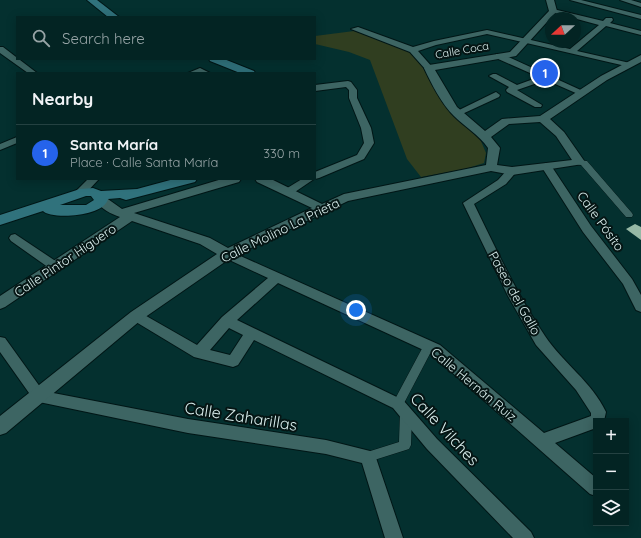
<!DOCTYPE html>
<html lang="en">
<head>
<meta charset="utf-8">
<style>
	body { margin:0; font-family:Quicksand,sans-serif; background:#113030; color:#f1f3f6 }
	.controls { position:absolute; right:12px; bottom:12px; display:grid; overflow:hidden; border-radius:0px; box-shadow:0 2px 10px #0003 }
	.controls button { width:36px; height:36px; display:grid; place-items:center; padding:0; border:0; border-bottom:1px solid #244141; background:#032423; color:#f1f3f6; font:20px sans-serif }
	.compass { position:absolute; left:545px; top:12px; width:36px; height:36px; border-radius:50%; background:#032423; box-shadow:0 2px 10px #0003; rotate:249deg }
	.you { position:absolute; left:356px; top:310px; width:14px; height:14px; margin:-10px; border:3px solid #fff; border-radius:50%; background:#1a73e8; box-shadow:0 0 0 6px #1a73e833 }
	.badge { display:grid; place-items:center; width:26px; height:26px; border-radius:50%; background:#2563eb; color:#fff; font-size:13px; font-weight:700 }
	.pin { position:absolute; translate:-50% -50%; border:2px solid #fff; box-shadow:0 1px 4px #0006 }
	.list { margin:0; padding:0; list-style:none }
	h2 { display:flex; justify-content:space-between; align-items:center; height:52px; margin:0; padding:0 16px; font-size:17px }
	h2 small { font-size:13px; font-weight:400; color:#97a4a6 }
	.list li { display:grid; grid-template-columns:26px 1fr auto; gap:12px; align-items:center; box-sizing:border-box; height:56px; padding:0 16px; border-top:1px solid #244141 }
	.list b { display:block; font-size:15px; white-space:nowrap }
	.list p { margin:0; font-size:13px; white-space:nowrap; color:#97a4a6 }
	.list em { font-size:13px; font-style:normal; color:#97a4a6 }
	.icon { flex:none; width:22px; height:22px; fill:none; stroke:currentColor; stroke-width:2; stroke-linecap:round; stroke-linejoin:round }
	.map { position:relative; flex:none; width:641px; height:538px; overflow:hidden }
	.search { position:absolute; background:#032423; box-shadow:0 2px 10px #0003; left:16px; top:16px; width:300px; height:44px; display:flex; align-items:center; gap:10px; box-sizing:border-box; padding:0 14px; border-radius:0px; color:#97a4a6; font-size:15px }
	.panel { position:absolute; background:#032423; box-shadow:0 2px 10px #0003; left:16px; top:72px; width:300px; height:108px; border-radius:0px }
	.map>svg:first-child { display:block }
	.green { fill:#303e20 }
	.building { fill:#96b8a5 }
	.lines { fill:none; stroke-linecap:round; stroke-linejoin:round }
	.pedestrian-casing { stroke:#001616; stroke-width:1 }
	.minor-casing { stroke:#001616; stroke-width:2 }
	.tertiary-casing { stroke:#001616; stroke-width:2 }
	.secondary-casing { stroke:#001616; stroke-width:2 }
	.pedestrian { fill:#3d6563; fill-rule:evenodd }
	.minor { fill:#3d6563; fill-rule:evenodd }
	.tertiary { fill:#3d6563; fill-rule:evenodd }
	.secondary { fill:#30727c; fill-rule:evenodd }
	.labels { text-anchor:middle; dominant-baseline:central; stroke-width:4; stroke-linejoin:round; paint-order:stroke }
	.far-street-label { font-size:11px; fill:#d9eeed; stroke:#051514 }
	.street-label { font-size:13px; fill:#d9eeed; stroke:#051514 }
	.near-street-label { font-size:16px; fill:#d9eeed; stroke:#051514 }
</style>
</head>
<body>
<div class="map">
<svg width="641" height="538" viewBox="0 0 641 538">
	<rect width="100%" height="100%" fill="#04302f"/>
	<path class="green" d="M354,31l58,21 8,10 24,42 34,30 8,19 -2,10 -19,6 -44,8 -14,-18 -37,-99 -21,-8 -34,-8v-8z"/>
	<path class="building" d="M635,224l6,3v13l-15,-11z"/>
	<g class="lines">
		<defs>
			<g id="pedestrian">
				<path d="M576,160l11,1 45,52 1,2 -1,2h-6l-45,-52 -5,-1z"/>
				<path d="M429,342l4,1 1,3 -32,61 -4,2 -4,-2 -1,-3 1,-3 31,-58z"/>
				<path d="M406,408l4,2 2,3 -1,32 -2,4 -41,13 -4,-1 -2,-4 2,-4 35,-11 1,-29 2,-3z"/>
			</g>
			<g id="minor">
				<path d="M570,0h11l60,15v4z"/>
				<path d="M620,0h11l10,3v4z"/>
				<path d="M553,9l50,12 3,-3h6l1,2 -3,3 31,8v4l-35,-9 -29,25 53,12v4l-143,-33 -51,11 -18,6 15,17 -4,2h-3l-16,-18 -59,-23 7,-2 55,20 21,-6 53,-11 83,19 29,-24 -48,-13v-2z"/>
				<path d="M0,47h3l34,26h-9l-28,-20z"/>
				<path d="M496,54h6l83,38 -1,2h-6l-32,-14 -29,10 25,15 -1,2h-6l-28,-15 -1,-2 3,-3 -20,-11 4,-2h3l21,11 22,-8 -43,-19z"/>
				<path d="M200,68l10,5h-22z"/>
				<path d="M348,81l3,1 6,8v8l14,30 3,15 -10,16 -45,19 -4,1v-7l42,-17 7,-12 -3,-15 -12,-30v-8l-3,-3 -31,4v-6z"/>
				<path d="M496,92l4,3 -1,2 -39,18 -3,1 -4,-3z"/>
				<path d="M17,137v6l-17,7v-6z"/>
				<path d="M546,163l4,1 41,62 41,53 9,16v17l-5,-2 -13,-26 -40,-52 -42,-66z"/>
				<path d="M512,168l5,3 -11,13 -32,20c22,45 43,91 71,132 18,27 47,46 61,76l-2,9h-8v7l-41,15 41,35v18l-6,-2 -160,-141 -152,-70 -41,37 166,80 34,39 94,93 3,6h-21l-86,-89 -34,-41 -139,-68 -16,25 -5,2 -39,-10 -63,-38 -1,-3 1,-3 5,-2 5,2 56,32 25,-28 46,-39 -45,-21 -2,-3 2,-3 4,-1 213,95 104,88 47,-17v-3l-15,-23 -40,-45 -28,-49 -45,-93 35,-23 10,-11zM229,328l14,7 -13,20 -20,-5z"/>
				<path d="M88,179h11l-15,16h-8l-1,-2 1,-2z"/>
				<path d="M302,179h12l-22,15h-8l-1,-2 1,-2z"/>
				<path d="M15,234l45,30 2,3 -2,3h-8l-41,-29 -2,-3 2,-3z"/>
				<path d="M0,337l5,1 38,53 145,28 138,21 48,12 29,86h-18l-23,-75 -36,-9 -138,-21 -149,-31 -5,-2 -34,-48z"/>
			</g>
			<path id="tertiary" d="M546,0h8l3,11 -41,45 -81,14 22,37 28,24 17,-12 38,-3 61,-40 40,-21v7l-34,18 -57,39 14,13 21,30 -2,2 -71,11 -21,-4 -143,30 -116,56 -91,63 -135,113 -6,2v-19l131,-104 86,-58 -17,-10 -68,-23 -127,86 -5,2v-13l120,-79c-9,-3 -19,-8 -25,-17l2,-3h8l17,12 100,-30h19l-2,3 -105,31 76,25 18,10 84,-40 -55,-26 -2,-3h16l51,25 22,-10 142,-29 2,-17c-9,-13 -23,-21 -34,-32 -13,-13 -22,-31 -30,-48l5,-3 81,-13 39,-41zM540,122l16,14 16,24 -60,7 -15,-2 3,-17 -9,-11 18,-13z"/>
			<g id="secondary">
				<path d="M87,0h10l22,17h-11z"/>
				<path d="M209,59h15l30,12 1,2h-15l-30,-12z"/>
				<path d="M174,179h23l-2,3 -69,18 -6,-2 -12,1c-5,19 -59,20 -65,12l-43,14v-10l80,-26 13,-1 8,3 36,-2zM86,196h5l3,4 -8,5h-26z"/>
			</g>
		</defs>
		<use href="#pedestrian" class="pedestrian-casing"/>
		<use href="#minor" class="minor-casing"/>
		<use href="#tertiary" class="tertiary-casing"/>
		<use href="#secondary" class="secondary-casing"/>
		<use href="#pedestrian" class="pedestrian"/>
		<use href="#minor" class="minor"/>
		<use href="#tertiary" class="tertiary"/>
		<use href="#secondary" class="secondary"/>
	</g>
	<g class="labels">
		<g class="far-street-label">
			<text transform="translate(462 50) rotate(-10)">Calle Coca</text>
		</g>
		<g class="street-label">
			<text transform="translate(601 221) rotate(54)">Calle Pósito</text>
			<text transform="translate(280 230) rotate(-26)">Calle Molino La Prieta</text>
			<text transform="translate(65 260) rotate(-34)">Calle Pintor Higuero</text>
			<text transform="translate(515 293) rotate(61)">Paseo del Gallo</text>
			<text transform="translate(474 384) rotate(40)">Calle Hernán Ruiz</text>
		</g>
		<g class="near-street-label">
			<text transform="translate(241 416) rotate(9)">Calle Zaharillas</text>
			<text transform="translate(445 429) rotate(47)">Calle Vilches</text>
		</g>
	</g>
</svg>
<div class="controls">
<button>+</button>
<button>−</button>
<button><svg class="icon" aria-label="layers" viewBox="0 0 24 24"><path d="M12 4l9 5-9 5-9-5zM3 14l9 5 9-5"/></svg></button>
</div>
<svg class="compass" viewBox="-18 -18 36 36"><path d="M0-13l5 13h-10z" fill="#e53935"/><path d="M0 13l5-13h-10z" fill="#97a4a6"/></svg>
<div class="you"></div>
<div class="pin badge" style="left:545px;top:73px">1</div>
<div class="search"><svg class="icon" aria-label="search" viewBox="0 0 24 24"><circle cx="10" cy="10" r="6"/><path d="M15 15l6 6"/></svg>Search here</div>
<section class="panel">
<h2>Nearby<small></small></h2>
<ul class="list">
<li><span class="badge">1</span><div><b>Santa María</b><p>Place · Calle Santa María</p></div><em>330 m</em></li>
</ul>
</section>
</div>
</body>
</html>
